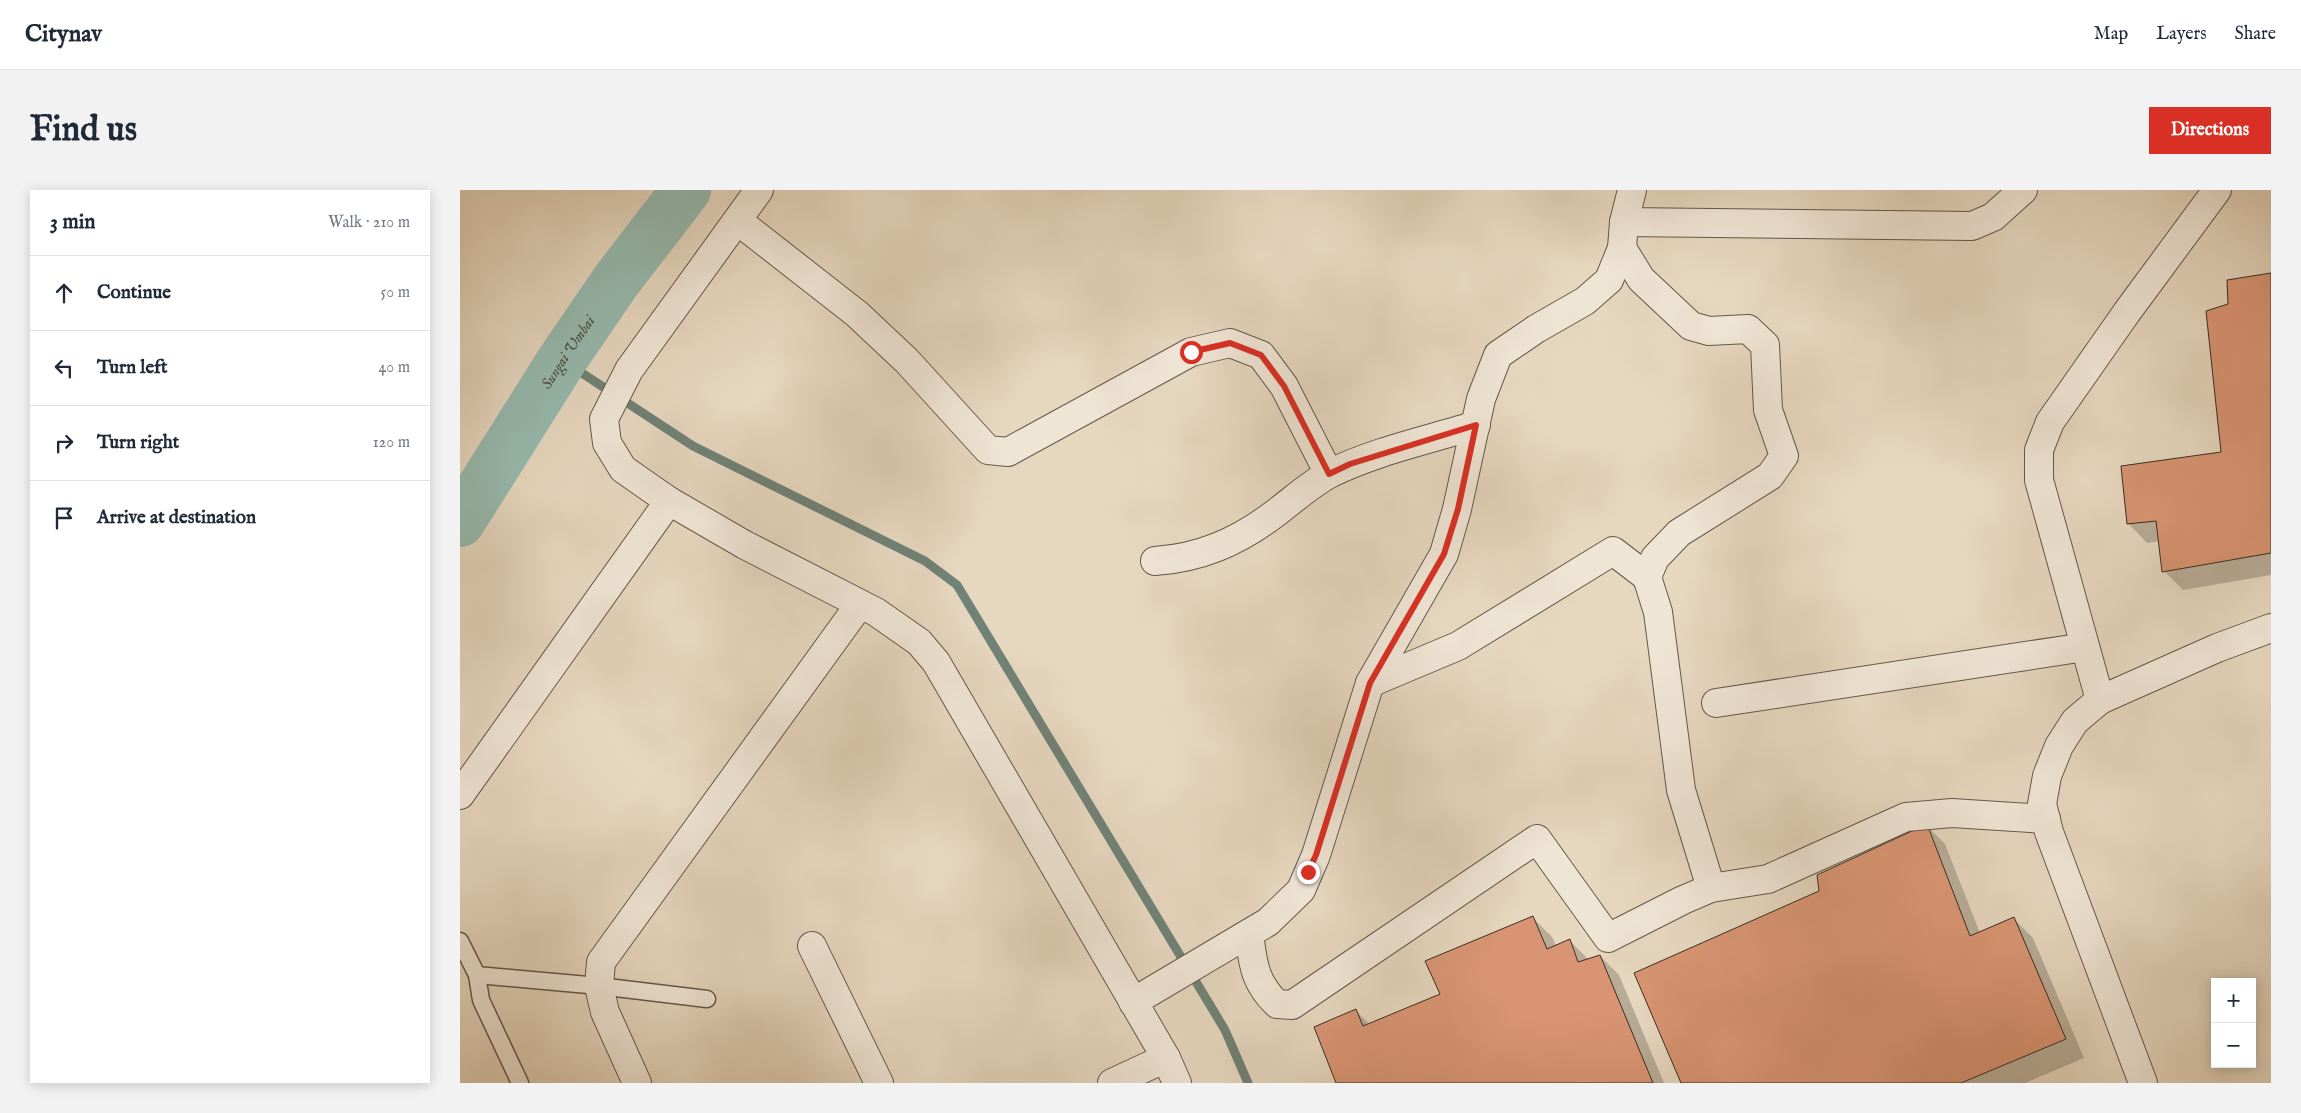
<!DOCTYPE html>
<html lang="en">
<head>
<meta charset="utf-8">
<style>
	body { margin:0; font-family:"IM FELL English",serif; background:#f2f2f3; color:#1f2937 }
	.controls { position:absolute; right:15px; bottom:15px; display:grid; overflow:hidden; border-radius:0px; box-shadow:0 2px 12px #0003 }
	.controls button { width:45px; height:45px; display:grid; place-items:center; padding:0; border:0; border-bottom:1px solid #e0e1e3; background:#fff; color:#1f2937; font:25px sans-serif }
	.stop { position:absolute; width:15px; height:15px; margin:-11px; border:4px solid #d93025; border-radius:50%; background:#fff }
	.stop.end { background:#d93025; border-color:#fff; box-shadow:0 1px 5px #0008 }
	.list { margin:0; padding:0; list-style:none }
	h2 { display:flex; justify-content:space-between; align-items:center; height:65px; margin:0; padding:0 20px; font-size:21px }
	h2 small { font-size:16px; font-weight:400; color:#747a83 }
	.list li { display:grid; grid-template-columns:32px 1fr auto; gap:15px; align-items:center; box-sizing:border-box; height:75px; padding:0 20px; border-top:1px solid #e0e1e3 }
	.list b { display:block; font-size:19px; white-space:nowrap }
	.list em { font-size:16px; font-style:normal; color:#747a83 }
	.icon { flex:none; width:28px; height:28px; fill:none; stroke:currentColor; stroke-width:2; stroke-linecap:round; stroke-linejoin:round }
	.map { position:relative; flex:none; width:1811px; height:893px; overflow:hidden; border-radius:0px }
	header { display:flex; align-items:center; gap:30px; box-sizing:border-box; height:70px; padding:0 25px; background:#fff; border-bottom:1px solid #e0e1e3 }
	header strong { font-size:24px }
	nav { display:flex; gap:28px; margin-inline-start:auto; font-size:18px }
	.intro { display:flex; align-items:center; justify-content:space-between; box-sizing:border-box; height:120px; padding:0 30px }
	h1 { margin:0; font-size:35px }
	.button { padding:12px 22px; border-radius:0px; background:#d93025; color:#fff; font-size:18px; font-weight:700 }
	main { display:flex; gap:30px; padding:0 30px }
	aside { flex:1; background:#fff; border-radius:0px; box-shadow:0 2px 12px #0003 }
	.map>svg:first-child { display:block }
	.shadow { fill:#0003 }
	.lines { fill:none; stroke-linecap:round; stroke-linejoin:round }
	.stream { stroke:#708277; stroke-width:9 }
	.river { stroke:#96baaf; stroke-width:50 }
	.building { fill:#d99573; stroke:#372d23 }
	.service-casing { stroke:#63584a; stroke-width:19 }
	.minor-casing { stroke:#63584a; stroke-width:30 }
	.service { stroke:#efe5d5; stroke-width:16 }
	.minor { stroke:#efe5d5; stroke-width:28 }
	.route { stroke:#d93025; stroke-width:6 }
	.labels { text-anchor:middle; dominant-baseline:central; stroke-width:5; stroke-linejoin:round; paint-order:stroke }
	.water-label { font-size:15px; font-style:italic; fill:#4f5046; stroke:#efe5d5 }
</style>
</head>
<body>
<header>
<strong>Citynav</strong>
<nav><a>Map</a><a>Layers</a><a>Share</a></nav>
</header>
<div class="intro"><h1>Find us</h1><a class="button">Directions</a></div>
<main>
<aside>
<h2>3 min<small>Walk · 210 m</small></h2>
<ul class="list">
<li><svg class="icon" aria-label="ahead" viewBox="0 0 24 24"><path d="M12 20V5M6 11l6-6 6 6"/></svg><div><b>Continue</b></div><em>50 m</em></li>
<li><svg class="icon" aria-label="left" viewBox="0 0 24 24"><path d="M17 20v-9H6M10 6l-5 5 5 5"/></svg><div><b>Turn left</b></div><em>40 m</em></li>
<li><svg class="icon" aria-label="right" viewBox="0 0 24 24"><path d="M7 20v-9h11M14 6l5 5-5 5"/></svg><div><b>Turn right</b></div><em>120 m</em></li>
<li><svg class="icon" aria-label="arrive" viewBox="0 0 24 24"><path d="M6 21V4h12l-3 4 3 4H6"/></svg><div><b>Arrive at destination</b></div></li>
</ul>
</aside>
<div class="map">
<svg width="1811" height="893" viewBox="0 0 1811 893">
	<rect width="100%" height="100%" fill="#e6d7bf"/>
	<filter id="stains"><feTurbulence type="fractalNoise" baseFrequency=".004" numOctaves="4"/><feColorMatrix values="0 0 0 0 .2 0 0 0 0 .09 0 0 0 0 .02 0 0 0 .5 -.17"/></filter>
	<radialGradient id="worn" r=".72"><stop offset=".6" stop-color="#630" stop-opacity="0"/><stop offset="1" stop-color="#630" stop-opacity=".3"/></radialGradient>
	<g class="shadow">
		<path d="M1811,84v301l-88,15 -19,-19 -4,-30 -13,2 -19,-20 95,-70 6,-148z"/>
		<path d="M1466,635l19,19 35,89 34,-14 19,19 51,120 -59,25h-343l139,-192z"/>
		<path d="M1073,728l19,19 4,9 14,-5 19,19 11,-4 19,19 45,108h-327l18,-73 15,15 72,-30z"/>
	</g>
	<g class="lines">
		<path class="stream" d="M102,170l131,86 232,115 32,24 268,445 23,53"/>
		<path class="river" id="s1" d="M0,332l102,-162 54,-79 70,-91"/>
	</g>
	<g class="building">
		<path d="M1811,83v280l-109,19 -6,-51 -29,3 -6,-58 100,-14 -15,-141 22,-7 -1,-24z"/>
		<path d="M1467,634l43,112 44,-19 52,122 -105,44h-280l-47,-110 185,-82 -2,-16z"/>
		<path d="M1073,726l14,33 23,-10 8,23 22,-7 53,128h-317l-22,-56 42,-18 7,17 77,-32 -15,-33z"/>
	</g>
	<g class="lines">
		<defs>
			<g id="service">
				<path d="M0,751l17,34 122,11 108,13"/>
				<path d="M17,785l4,25 39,83"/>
			</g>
			<g id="minor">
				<path d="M299,0l-130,180 -25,49 3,24 16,26 46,32 76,44 131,67 43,30 17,20 230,396 11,25"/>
				<path d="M278,31l119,93 50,47 81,89 20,2 183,-100 39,-9 31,12 23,31 45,88"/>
				<path d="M1164,32l348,4 21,-9 30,-27"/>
				<path d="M1162,58l19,31 50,47 18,5 39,-2 17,16 3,65 16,46 -14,20 -91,57 -24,25 -8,19 11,35 23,178 30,98"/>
				<path d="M695,371c45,-3 82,-19 118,-46 19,-14 37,-31 58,-42 45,-22 97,-33 145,-48"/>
				<path d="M910,493l88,-37 155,-95 34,26"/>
				<path d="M1640,510l-61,-220v-30l11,-28 77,-110 90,-122"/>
				<path d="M1256,513l369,-56"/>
				<path d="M0,605l209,-294"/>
				<path d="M789,744c4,29 5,48 28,70l15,1 245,-166 71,99 75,-38 28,-12 57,-9 138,-62 46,-4 94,6"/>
				<path d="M352,756l67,137"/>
				<path d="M673,812l135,-80 33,-32 15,-35 54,-172 74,-129 13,-45 24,-110 17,-44 38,-26 49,-28 24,-21 13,-32 2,-26 8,-32"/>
				<path d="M177,893l-32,-71 -6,-26 2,-24 259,-358"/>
				<path d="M652,893l54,-25"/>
				<path d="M1683,893l-94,-251 -7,-28 5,-28 12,-30 16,-25 25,-21 117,-52 54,-20"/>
			</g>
		</defs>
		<use href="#service" class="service-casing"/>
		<use href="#minor" class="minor-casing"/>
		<use href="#service" class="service"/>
		<use href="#minor" class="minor"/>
	</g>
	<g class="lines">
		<path class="route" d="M731,162l39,-9 31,12 23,31 45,88 21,-10 126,-39 -18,84 -14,45 -74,129 -54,172 -8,17"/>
	</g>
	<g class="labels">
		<g class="water-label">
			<text stroke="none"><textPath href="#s1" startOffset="201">Sungai Umbai</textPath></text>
		</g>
	</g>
	<rect width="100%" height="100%" filter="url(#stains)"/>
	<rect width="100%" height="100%" fill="url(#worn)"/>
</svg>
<div class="controls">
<button>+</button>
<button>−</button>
</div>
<div class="stop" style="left:731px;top:162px"></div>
<div class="stop end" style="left:848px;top:682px"></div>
</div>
</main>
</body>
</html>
